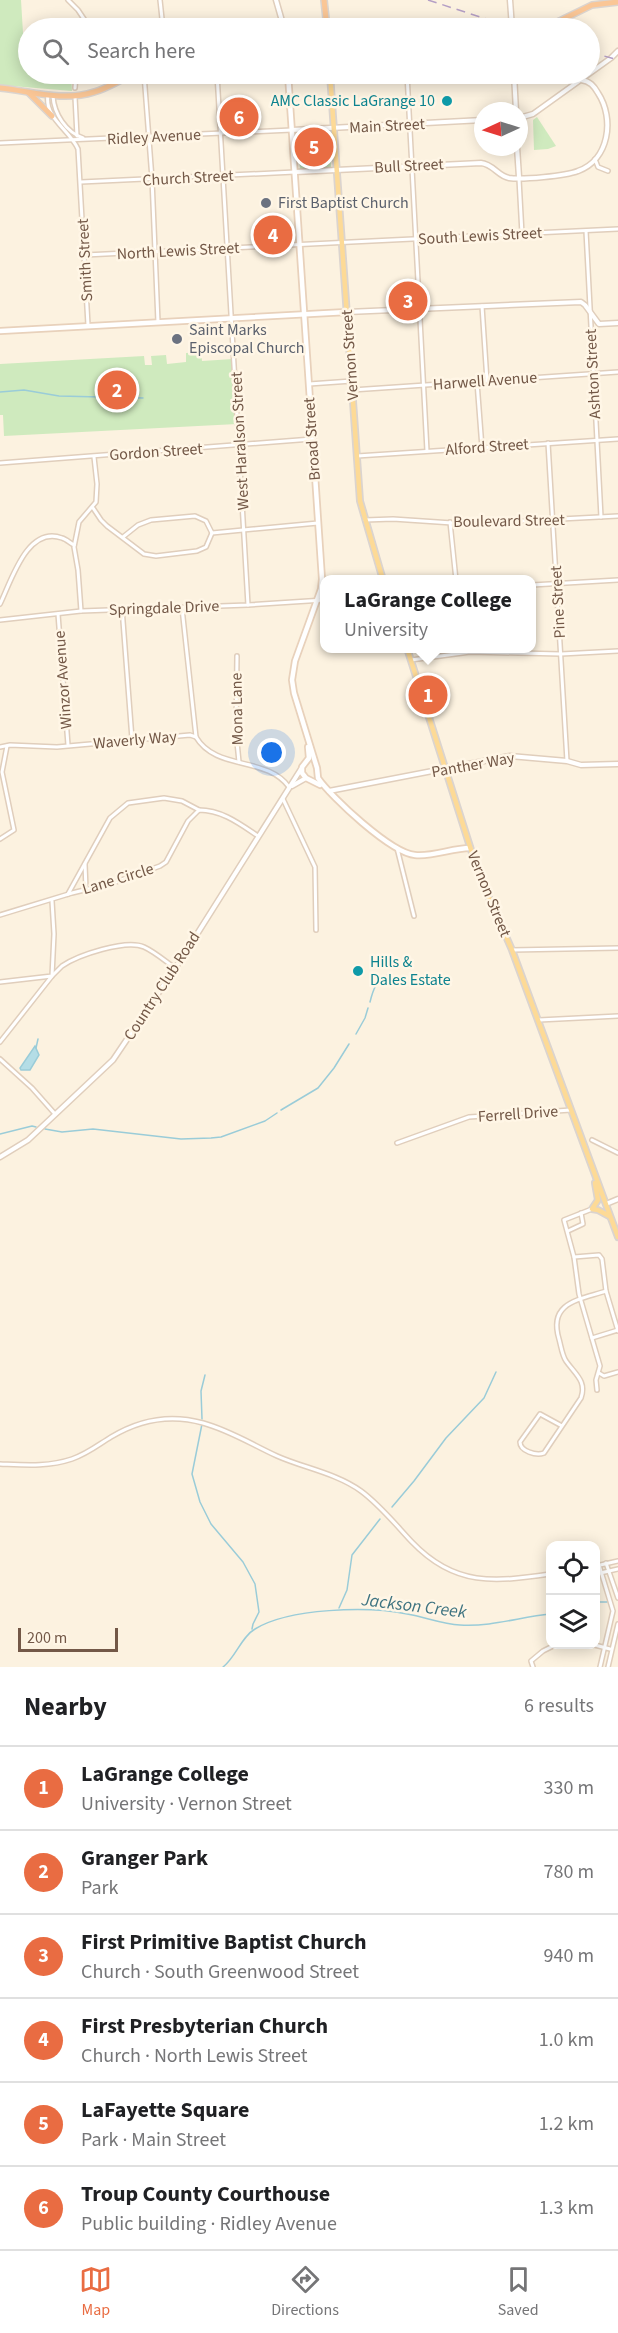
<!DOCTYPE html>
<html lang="en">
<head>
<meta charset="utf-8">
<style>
	body { margin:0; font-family:"Source Sans 3",sans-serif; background:#f2f2f2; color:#202124 }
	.controls { position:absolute; right:18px; bottom:18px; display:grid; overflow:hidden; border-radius:12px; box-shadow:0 3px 15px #0003 }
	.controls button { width:54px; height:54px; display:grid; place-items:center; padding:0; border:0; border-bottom:2px solid #e0e0e0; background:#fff; color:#202124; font:30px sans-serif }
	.compass { position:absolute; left:474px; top:102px; width:54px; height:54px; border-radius:50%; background:#fff; box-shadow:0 3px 15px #0003; rotate:266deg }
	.scale { position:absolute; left:18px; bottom:15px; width:100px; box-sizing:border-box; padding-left:6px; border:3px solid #735847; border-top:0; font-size:16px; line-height:21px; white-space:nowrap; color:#735847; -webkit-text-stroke:4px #fff6e6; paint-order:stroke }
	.you { position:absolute; left:272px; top:753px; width:21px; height:21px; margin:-15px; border:4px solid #fff; border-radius:50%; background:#1a73e8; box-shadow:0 0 0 9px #1a73e833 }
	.badge { display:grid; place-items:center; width:39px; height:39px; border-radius:50%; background:#e96c42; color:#fff; font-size:20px; font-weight:700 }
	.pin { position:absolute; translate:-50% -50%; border:3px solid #fff; box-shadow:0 2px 6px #0006 }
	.popup { position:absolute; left:320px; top:575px; width:216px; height:78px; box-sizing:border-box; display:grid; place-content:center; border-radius:12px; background:#fff; filter:drop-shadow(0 2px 4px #0005); font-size:20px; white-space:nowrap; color:#757577 }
	.popup b { font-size:22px; color:#202124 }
	.popup::after { content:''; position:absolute; left:50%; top:100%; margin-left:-12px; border:12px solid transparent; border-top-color:#fff }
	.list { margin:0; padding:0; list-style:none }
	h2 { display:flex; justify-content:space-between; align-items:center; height:78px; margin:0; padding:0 24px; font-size:26px }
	h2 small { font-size:20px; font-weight:400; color:#757577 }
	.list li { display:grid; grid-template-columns:39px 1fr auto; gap:18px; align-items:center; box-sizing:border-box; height:84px; padding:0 24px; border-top:2px solid #e0e0e0 }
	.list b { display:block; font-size:22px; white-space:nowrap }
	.list p { margin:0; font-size:20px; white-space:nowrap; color:#757577 }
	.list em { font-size:20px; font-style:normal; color:#757577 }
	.icon { flex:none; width:33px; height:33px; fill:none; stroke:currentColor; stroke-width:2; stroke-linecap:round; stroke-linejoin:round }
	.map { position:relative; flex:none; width:618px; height:1667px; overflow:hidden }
	.search { position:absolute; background:#fff; box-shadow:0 3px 15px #0003; left:18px; right:18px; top:18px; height:66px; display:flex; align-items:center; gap:15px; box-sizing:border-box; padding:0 21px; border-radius:33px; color:#757577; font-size:22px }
	.sheet { height:582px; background:#fff }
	nav { display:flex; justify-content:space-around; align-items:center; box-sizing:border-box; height:84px; border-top:2px solid #e0e0e0; background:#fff; font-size:16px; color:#757577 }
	nav a { display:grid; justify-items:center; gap:3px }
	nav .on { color:#e96c42 }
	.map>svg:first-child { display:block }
	.green { fill:#cfeabe }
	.water { fill:#b4dde6; stroke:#9accd8; stroke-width:1.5 }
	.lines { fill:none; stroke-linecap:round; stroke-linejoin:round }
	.stream { stroke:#9accd8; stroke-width:1.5 }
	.minor-casing { stroke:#e0cebc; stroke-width:6 }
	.tertiary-casing { stroke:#e0cebc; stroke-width:7 }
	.secondary-casing { stroke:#e8d1bb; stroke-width:8 }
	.primary-casing { stroke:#dbd4cf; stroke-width:8 }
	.trunk-casing { stroke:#dbd4cf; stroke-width:8 }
	.minor { stroke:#fff; stroke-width:3 }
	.tertiary { stroke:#fff; stroke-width:4 }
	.secondary { stroke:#fff; stroke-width:4.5 }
	.primary { stroke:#fdda96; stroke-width:4.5 }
	.trunk { stroke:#fac696; stroke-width:5 }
	.rail { stroke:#b59fc5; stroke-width:1.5; stroke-dasharray:9 6; stroke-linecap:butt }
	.culture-dot { fill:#0f9aa8; stroke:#fff6e6; stroke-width:2 }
	.worship-dot { fill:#6b7280; stroke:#fff6e6; stroke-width:2 }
	.labels { text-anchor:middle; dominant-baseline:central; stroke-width:5; stroke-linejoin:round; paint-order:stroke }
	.culture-label { font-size:16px; fill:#0d838f; stroke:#fff6e6; text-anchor:end }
	.street-label { font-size:16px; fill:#735847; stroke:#fff6e6 }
	.worship-label { font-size:16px; fill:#5b616d; stroke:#fff6e6; text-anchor:start }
	.water-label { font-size:18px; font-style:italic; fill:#3e7380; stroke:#fff6e6 }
</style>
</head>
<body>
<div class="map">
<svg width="618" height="1667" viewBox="0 0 618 1667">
	<rect width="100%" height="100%" fill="#fcf2e0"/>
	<g class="green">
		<path d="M0,0h21l2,33h5v41h43l1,17 -72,-6z"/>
		<path d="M537,117l19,29 -8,3 -14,1 -1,-30z"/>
		<path d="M329,132l2,35 -31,2 -2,-34z"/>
		<path d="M201,352l1,9 31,-2 4,65 -233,12 -1,-21h-3v-51l144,-8 1,9h7l-1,-9 15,-1 1,9 19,-2v-9z"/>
	</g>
	<path class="water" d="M35,1046l4,9 -9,15h-9l-1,-2z"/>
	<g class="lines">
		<g class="stream">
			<path d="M0,392l24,-2 35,6 84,2"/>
			<path d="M370,1002c3,-12 6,-22 18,-27"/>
			<path d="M356,1034l9,-16 3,-10"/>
			<path d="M36,1048l2,-9"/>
			<path d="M281,1110l37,-22 16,-20 15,-24"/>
			<path d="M45,1129l17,3 31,-3 88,10 30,-1 10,-1 44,-16 12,-8"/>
			<path d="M0,1134l32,-8 4,1"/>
			<path d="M202,1419l-1,-28 4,-16"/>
			<path d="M202,1424l-10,50 8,28 11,22 32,38 12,22 4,28 -6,12 -1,5"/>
			<path d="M392,1507l22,-26 32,-43 38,-40 12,-26"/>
			<path d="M596,1602h11"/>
			<path d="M339,1608l8,-18 5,-35 28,-36"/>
			<path d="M223,1667c13,-10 18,-30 32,-38 34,-21 113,-23 152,-15 18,3 35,10 53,11 31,2 60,-8 90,-11"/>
		</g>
		<defs>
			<g id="minor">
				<path d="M68,0l10,10 12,18"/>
				<path d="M160,0l3,28"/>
				<path d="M118,74l4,5"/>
				<path d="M144,74l8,105 6,143"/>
				<path d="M217,74l31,531"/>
				<path d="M407,74l20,377"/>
				<path d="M75,88l1,-14"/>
				<path d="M48,95c-4,23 22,35 30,54l10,176"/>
				<path d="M53,96c1,18 13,36 30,42"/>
				<path d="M75,97l2,39"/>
				<path d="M0,143l292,-13"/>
				<path d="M595,159l3,8 10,4"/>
				<path d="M519,179l3,55"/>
				<path d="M81,182l214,-10"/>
				<path d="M586,231l15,286"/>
				<path d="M85,255l533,-26"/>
				<path d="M482,306l5,75"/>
				<path d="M477,382l5,66"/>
				<path d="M309,384l43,-3"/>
				<path d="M352,390l266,-18"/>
				<path d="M548,443l19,318"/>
				<path d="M357,456l261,-17"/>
				<path d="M0,463l312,-24"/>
				<path d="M93,508l8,12 6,6 37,28 12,2 41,-5 9,-4 6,-14"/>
				<path d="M365,520l28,-1 74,5 151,-8"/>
				<path d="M450,522l6,58"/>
				<path d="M212,533l106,-10"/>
				<path d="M123,537l15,-12 13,-5 44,-4 11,5 6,12"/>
				<path d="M532,585l86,-5"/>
				<path d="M0,604c11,-22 27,-79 62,-66 4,1 8,5 12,7"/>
				<path d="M122,608l10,131"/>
				<path d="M182,608l14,129"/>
				<path d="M81,611l-3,-41 -4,-23 5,-25 17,-20 1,-18 -3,-27"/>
				<path d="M58,614l10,131"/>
				<path d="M0,620l81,-9 167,-6 76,-5"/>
				<path d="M237,656l-1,76 3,30"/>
				<path d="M411,660l59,-8 91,2 57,-3"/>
				<path d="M0,747l10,-2 47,2 133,-12 6,2c20,34 71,19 93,50"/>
				<path d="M283,799l32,68 1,63"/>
				<path d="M0,839l14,-9 -12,-58 5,-26"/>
				<path d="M397,848l17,68"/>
				<path d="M85,864l1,25"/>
				<path d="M68,894l42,-76 18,-15 36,-5 18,3 17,9"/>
				<path d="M0,915l72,-22 41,-10 47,-17 6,-4 22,-41 11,-11c23,0 41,14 59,26"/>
				<path d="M512,950l106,-2"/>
				<path d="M0,982l52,-6 2,-42 -2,-33"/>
				<path d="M539,1020l79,-4"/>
				<path d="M0,1042l52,-66c3,-3 7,-7 10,-10 16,-11 64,-27 82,-19 11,5 21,14 31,21"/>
				<path d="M0,1059l32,29 23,26"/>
				<path d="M592,1140l26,13"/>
				<path d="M397,1143l72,-26 102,-7"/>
				<path d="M592,1209l-28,11 10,37 5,37 21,72 -4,14 1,10"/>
				<path d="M568,1231l15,-7 -2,-11"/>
				<path d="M574,1257l25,-2 3,4 4,32 12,40"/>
				<path d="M592,1338l26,-8"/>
				<path d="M599,1373l5,3 14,-4"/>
				<path d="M562,1426l-22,-12 -20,28c0,9 16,14 24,11l37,-55c6,-17 -6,-24 -15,-37 -4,-6 -5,-15 -7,-22 -11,-37 20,-39 47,-48"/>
				<path d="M0,1464c25,1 48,3 72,-5 15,-5 26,-14 39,-22 28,-17 60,-23 92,-14 26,7 50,22 74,33 27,12 59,17 84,35 19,14 35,34 51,51 43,45 83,40 138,32"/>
				<path d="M606,1563l12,35"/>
				<path d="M599,1565l14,46 -13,56"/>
				<path d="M596,1566l22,-5"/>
				<path d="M596,1574l22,-5"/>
				<path d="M591,1644l19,5"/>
				<path d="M533,1667l-2,-6 12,-10 14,-7"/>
				<path d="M608,1667l10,-43"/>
			</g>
			<g id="tertiary">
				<path d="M276,0l8,28"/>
				<path d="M510,0l2,28"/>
				<path d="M514,74l2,37"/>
				<path d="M519,118l14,-4 78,-56 7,-7"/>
				<path d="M292,130l191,-10"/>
				<path d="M517,147l2,30"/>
				<path d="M295,172l186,-9c12,1 17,13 28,15 13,2 56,-2 69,-7 31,-11 37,-52 20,-78 -4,-7 -8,-12 -17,-13"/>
				<path d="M347,312l234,-10 4,3 14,19 19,-1"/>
				<path d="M292,786l14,-8"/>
				<path d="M329,791l181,-35 57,5 14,4 37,-1"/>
				<path d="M0,1157l28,-17 85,-80 69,-102 119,-189"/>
				<path d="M606,1204l12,-5"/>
			</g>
			<g id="secondary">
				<path d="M288,74l34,505 -1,10 -26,72 -3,19 2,13 23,75 1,10c13,19 73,75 97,77 18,2 37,-7 55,-7"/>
				<path d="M0,331l347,-19"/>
				<path d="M308,747l1,11 -7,9v6l4,5 14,7"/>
			</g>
			<g id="primary">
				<path d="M330,74l30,427 23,79"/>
				<path d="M407,648l72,227 33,75 106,287"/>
				<path d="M595,1183l3,17 -6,9 6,1 11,6"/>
			</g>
			<g id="trunk">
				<path d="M324,0l3,28"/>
				<path d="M545,28l47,-23 26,-3"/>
				<path d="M0,88c31,3 63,14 94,4 14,-4 26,-12 39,-18"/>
				<path d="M29,93l23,23"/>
			</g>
		</defs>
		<use href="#minor" class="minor-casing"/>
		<use href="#tertiary" class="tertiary-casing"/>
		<use href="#secondary" class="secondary-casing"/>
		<use href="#primary" class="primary-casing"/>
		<use href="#trunk" class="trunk-casing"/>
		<use href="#minor" class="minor"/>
		<use href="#tertiary" class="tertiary"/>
		<use href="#secondary" class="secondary"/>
		<use href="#primary" class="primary"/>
		<use href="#trunk" class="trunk"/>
		<g class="rail">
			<path d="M428,0l86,28"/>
			<path d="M590,52l28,8"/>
		</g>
	</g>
	<g class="culture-dot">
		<circle cx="447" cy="101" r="6"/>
		<circle cx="358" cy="971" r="6"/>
	</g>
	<g class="worship-dot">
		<circle cx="266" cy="203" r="6"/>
		<circle cx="177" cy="339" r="6"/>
	</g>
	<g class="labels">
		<g class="culture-label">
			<text x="435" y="101">AMC Classic LaGrange 10</text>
			<text x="370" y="962" text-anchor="start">Hills &amp;<tspan x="370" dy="18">Dales Estate</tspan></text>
		</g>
		<g class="street-label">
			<text transform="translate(387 126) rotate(-3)">Main Street</text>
			<text transform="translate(154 137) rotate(-3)">Ridley Avenue</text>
			<text transform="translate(409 166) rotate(-3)">Bull Street</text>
			<text transform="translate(188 178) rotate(-3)">Church Street</text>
			<text transform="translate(480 236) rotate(-3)">South Lewis Street</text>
			<text transform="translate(178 251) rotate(-3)">North Lewis Street</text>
			<text transform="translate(85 260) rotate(-93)">Smith Street</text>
			<text transform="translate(350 355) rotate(-94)">Vernon Street</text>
			<text transform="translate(593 374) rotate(-93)">Ashton Street</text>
			<text transform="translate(485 381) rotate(-4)">Harwell Avenue</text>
			<text transform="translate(312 439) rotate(-94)">Broad Street</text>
			<text transform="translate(240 441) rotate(-93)">West Haralson Street</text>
			<text transform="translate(487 447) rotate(-4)">Alford Street</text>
			<text transform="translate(156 452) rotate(-4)">Gordon Street</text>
			<text transform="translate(509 521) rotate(-1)">Boulevard Street</text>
			<text transform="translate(558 602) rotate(-93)">Pine Street</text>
			<text transform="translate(164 608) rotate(-2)">Springdale Drive</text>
			<text transform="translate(63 680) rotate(-94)">Winzor Avenue</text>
			<text transform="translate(237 709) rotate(-91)">Mona Lane</text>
			<text transform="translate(135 740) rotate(-5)">Waverly Way</text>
			<text transform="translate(473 765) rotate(-10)">Panther Way</text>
			<text transform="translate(118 879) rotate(-17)">Lane Circle</text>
			<text transform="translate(489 894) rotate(68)">Vernon Street</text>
			<text transform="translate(162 986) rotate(-57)">Country Club Road</text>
			<text transform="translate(518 1114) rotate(-4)">Ferrell Drive</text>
		</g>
		<g class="worship-label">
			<text x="278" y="203">First Baptist Church</text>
			<text x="189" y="330">Saint Marks<tspan x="189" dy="18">Episcopal Church</tspan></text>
		</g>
		<g class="water-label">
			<text transform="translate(414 1606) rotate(7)">Jackson Creek</text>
		</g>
	</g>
</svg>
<div class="controls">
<button><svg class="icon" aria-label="locate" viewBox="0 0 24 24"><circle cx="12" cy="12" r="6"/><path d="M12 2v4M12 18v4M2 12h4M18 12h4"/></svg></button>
<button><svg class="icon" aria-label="layers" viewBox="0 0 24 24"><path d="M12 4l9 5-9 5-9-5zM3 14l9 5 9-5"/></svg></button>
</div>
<svg class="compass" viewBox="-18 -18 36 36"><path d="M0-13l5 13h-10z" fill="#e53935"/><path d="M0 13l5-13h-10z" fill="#757577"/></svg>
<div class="scale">200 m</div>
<div class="you"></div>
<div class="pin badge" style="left:428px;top:695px">1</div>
<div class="popup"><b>LaGrange College</b>University</div>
<div class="pin badge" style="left:117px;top:390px">2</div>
<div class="pin badge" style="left:408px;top:301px">3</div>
<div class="pin badge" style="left:273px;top:235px">4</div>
<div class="pin badge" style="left:314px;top:147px">5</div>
<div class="pin badge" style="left:239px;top:117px">6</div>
<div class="search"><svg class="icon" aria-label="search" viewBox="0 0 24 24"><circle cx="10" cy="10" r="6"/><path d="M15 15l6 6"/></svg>Search here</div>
</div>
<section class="sheet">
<h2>Nearby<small>6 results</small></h2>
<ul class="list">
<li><span class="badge">1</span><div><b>LaGrange College</b><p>University · Vernon Street</p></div><em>330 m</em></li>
<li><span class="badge">2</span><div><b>Granger Park</b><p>Park</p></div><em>780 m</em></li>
<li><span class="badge">3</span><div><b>First Primitive Baptist Church</b><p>Church · South Greenwood Street</p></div><em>940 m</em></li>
<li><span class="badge">4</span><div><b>First Presbyterian Church</b><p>Church · North Lewis Street</p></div><em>1.0 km</em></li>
<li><span class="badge">5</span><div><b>LaFayette Square</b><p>Park · Main Street</p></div><em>1.2 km</em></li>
<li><span class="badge">6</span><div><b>Troup County Courthouse</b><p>Public building · Ridley Avenue</p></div><em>1.3 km</em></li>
</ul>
</section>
<nav>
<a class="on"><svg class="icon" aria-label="map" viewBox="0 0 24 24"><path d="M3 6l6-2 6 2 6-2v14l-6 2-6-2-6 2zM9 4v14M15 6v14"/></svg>Map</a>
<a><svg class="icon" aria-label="directions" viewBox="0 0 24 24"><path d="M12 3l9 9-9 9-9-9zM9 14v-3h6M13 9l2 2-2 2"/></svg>Directions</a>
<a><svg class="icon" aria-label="saved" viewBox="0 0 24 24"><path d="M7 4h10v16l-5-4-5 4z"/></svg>Saved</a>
</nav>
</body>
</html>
